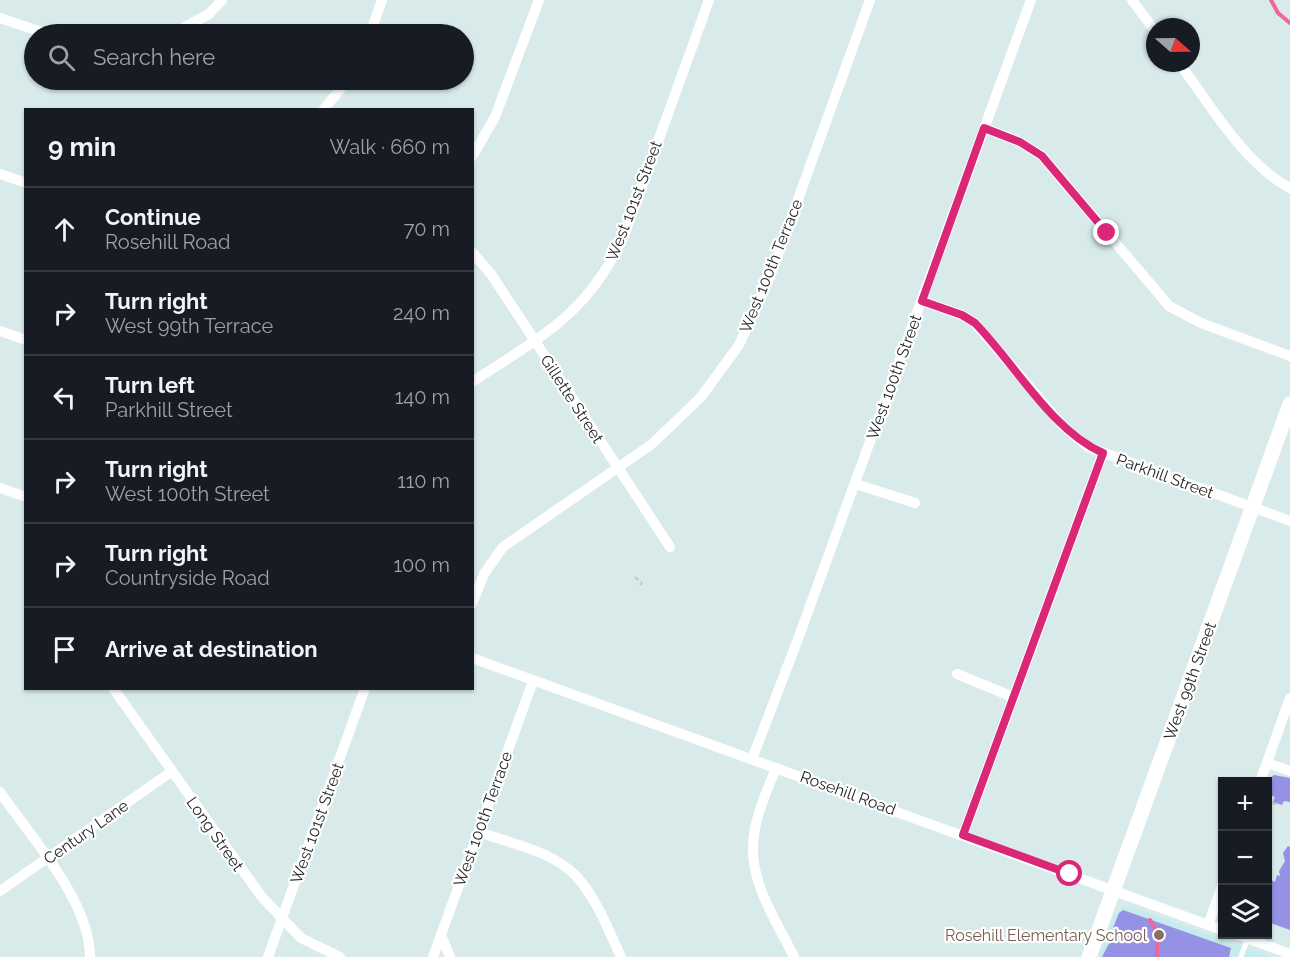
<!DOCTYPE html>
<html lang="en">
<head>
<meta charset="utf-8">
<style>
	body { margin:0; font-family:Raleway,sans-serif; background:#242831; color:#f1f3f6 }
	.controls { position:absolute; right:18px; bottom:18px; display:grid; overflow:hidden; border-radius:0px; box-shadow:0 2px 4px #0004 }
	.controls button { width:54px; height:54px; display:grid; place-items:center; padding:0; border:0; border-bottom:2px solid #363941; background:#171b24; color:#f1f3f6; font:30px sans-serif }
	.compass { position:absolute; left:1146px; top:18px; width:54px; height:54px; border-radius:50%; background:#171b24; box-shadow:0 2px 4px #0004; rotate:110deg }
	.stop { position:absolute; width:18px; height:18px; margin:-14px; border:4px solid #db2777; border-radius:50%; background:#fff }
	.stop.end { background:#db2777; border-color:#fff; box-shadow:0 2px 6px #0008 }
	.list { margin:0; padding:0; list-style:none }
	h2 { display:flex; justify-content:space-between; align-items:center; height:78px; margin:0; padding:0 24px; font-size:26px }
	h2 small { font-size:20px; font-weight:400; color:#9ea1a6 }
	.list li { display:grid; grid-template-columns:39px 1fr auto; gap:18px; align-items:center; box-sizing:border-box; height:84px; padding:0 24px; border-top:2px solid #363941 }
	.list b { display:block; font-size:22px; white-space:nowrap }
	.list p { margin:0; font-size:20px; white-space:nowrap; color:#9ea1a6 }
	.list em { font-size:20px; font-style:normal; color:#9ea1a6 }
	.icon { flex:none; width:33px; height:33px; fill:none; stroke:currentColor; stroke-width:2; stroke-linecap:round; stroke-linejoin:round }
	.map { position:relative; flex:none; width:1290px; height:957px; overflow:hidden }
	.search { position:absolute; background:#171b24; box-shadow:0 2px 4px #0004; left:24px; top:24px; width:450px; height:66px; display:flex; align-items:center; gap:15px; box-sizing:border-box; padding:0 21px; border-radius:33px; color:#9ea1a6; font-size:22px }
	.panel { position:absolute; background:#171b24; box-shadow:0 2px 4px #0004; left:24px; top:108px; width:450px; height:582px; border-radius:0px }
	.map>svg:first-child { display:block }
	.education { fill:#c6ebed }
	.green { fill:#9591e4 }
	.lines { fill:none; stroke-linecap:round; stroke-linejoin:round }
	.stream { stroke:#f26697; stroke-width:4 }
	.path { stroke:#c7c7c7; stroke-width:2; stroke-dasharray:4.5 3; stroke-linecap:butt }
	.lane { stroke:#fff; stroke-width:5 }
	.street { stroke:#fff; stroke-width:10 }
	.secondary { stroke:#fff; stroke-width:15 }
	.route { stroke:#db2777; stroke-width:8 }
	.education-dot { fill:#8d6e63; stroke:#fff; stroke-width:2 }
	.labels { text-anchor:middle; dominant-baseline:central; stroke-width:4.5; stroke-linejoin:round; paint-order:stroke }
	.street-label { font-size:16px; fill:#272727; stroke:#fff }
	.education-label { font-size:16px; fill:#785e54; stroke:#fff; text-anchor:end }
</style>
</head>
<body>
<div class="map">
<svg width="1290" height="957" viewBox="0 0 1290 957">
	<rect width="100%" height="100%" fill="#d8ebea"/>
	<path class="education" d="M1127,905l144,52h-172l16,-44z"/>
	<g class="green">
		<path d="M1274,775l16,3v24l-6,-1 -2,4 -9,-3 2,-5 -7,-3 -2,-13z"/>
		<path d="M1288,846l2,1v83l-22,-8v-32l3,-10 4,2 2,-7 3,1 -1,-5 6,-10 -2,-8z"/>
		<path d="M1123,910l108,38 -2,9h-127l14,-27 -3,-2 6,-15z"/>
	</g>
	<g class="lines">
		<g class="stream">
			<path d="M1271,0l7,13 12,10"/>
			<path d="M1150,920l7,12v25"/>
		</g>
		<g class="path">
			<path d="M635,577l7,6 -2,3"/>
			<path d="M1272,803l6,2"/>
		</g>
		<path class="lane" d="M1241,956l7,-17"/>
		<g class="street">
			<path d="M1132,0l23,31"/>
			<path d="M0,18l47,16"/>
			<path d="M172,34l37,-20 13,-14"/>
			<path d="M370,34l12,-34"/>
			<path d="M1179,63c31,41 65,101 111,125"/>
			<path d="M323,110l25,-30"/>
			<path d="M984,128l36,14 22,14 127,150 32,17 89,33"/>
			<path d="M472,157l23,-40 44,-117"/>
			<path d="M0,174l26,9"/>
			<path d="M472,252l19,22 179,273"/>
			<path d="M922,301l40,14 13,8 87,102 26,22 202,74"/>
			<path d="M0,331l26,9"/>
			<path d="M472,382c70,-46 118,-69 153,-149l84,-233"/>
			<path d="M856,484l59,19"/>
			<path d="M0,488l26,9"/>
			<path d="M472,604l12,-30 19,-27 149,-103 49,-47 38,-52 31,-68 100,-277"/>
			<path d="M472,658l750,272"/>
			<path d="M957,674l56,23"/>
			<path d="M113,688l148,208 40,42 39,19"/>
			<path d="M752,759l46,-120 233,-639"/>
			<path d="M1267,763l23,8"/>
			<path d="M776,768c-10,25 -23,53 -23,80 -1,38 25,76 41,109"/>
			<path d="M1260,782l30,-84"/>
			<path d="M0,792c31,45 90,109 90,165"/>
			<path d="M479,832c30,11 74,19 97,44 21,23 32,53 45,81"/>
			<path d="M963,835l140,-382"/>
			<path d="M0,891l171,-119"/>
			<path d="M1208,925l14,-39"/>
			<path d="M1236,934l54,20"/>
			<path d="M441,935l9,22"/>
			<path d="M268,957l97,-269"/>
			<path d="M433,957l100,-276"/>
		</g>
		<path class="secondary" d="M1089,957l201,-553"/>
	</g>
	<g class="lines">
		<path class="route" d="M1070,874l-107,-39 140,-382c-52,-23 -88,-89 -128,-130l-13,-8 -40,-14 62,-173 36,14 22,14 65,77"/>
	</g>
	<circle class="education-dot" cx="1159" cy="935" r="6"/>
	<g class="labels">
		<g class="street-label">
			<text transform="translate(634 201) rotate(-69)">West 101st Street</text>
			<text transform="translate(771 266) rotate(-68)">West 100th Terrace</text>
			<text transform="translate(894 377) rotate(-70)">West 100th Street</text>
			<text transform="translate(572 399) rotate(57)">Gillette Street</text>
			<text transform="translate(1165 476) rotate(20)">Parkhill Street</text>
			<text transform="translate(1190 681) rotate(-70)">West 99th Street</text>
			<text transform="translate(848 793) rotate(20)">Rosehill Road</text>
			<text transform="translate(483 819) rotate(-70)">West 100th Terrace</text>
			<text transform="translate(317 823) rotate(-70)">West 101st Street</text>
			<text transform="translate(86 832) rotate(-35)">Century Lane</text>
			<text transform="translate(215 834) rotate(55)">Long Street</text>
		</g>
		<g class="education-label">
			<text x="1147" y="935">Rosehill Elementary School</text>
		</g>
	</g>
</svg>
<div class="controls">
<button>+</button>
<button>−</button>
<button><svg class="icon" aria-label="layers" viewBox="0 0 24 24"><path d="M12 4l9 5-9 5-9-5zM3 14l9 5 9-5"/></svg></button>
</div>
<svg class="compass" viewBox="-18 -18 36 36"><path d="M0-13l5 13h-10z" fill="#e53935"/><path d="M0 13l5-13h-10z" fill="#9ea1a6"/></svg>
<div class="stop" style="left:1070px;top:874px"></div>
<div class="stop end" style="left:1107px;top:233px"></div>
<div class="search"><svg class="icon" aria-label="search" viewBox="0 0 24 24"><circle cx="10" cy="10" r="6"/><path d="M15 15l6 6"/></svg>Search here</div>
<section class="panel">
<h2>9 min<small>Walk · 660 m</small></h2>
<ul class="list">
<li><svg class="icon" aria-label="ahead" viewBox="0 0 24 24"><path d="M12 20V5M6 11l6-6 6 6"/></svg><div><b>Continue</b><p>Rosehill Road</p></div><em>70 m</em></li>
<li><svg class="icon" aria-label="right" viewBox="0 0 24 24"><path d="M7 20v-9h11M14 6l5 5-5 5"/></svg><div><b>Turn right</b><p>West 99th Terrace</p></div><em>240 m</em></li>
<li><svg class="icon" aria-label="left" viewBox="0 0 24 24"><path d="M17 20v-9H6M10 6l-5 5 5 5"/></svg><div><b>Turn left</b><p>Parkhill Street</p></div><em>140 m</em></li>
<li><svg class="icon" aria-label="right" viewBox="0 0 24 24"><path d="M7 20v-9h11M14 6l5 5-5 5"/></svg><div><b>Turn right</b><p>West 100th Street</p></div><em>110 m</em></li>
<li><svg class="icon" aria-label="right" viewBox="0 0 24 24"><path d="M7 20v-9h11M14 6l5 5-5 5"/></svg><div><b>Turn right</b><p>Countryside Road</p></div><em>100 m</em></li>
<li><svg class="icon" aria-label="arrive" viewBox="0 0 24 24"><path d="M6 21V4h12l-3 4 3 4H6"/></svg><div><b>Arrive at destination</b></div></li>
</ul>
</section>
</div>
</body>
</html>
